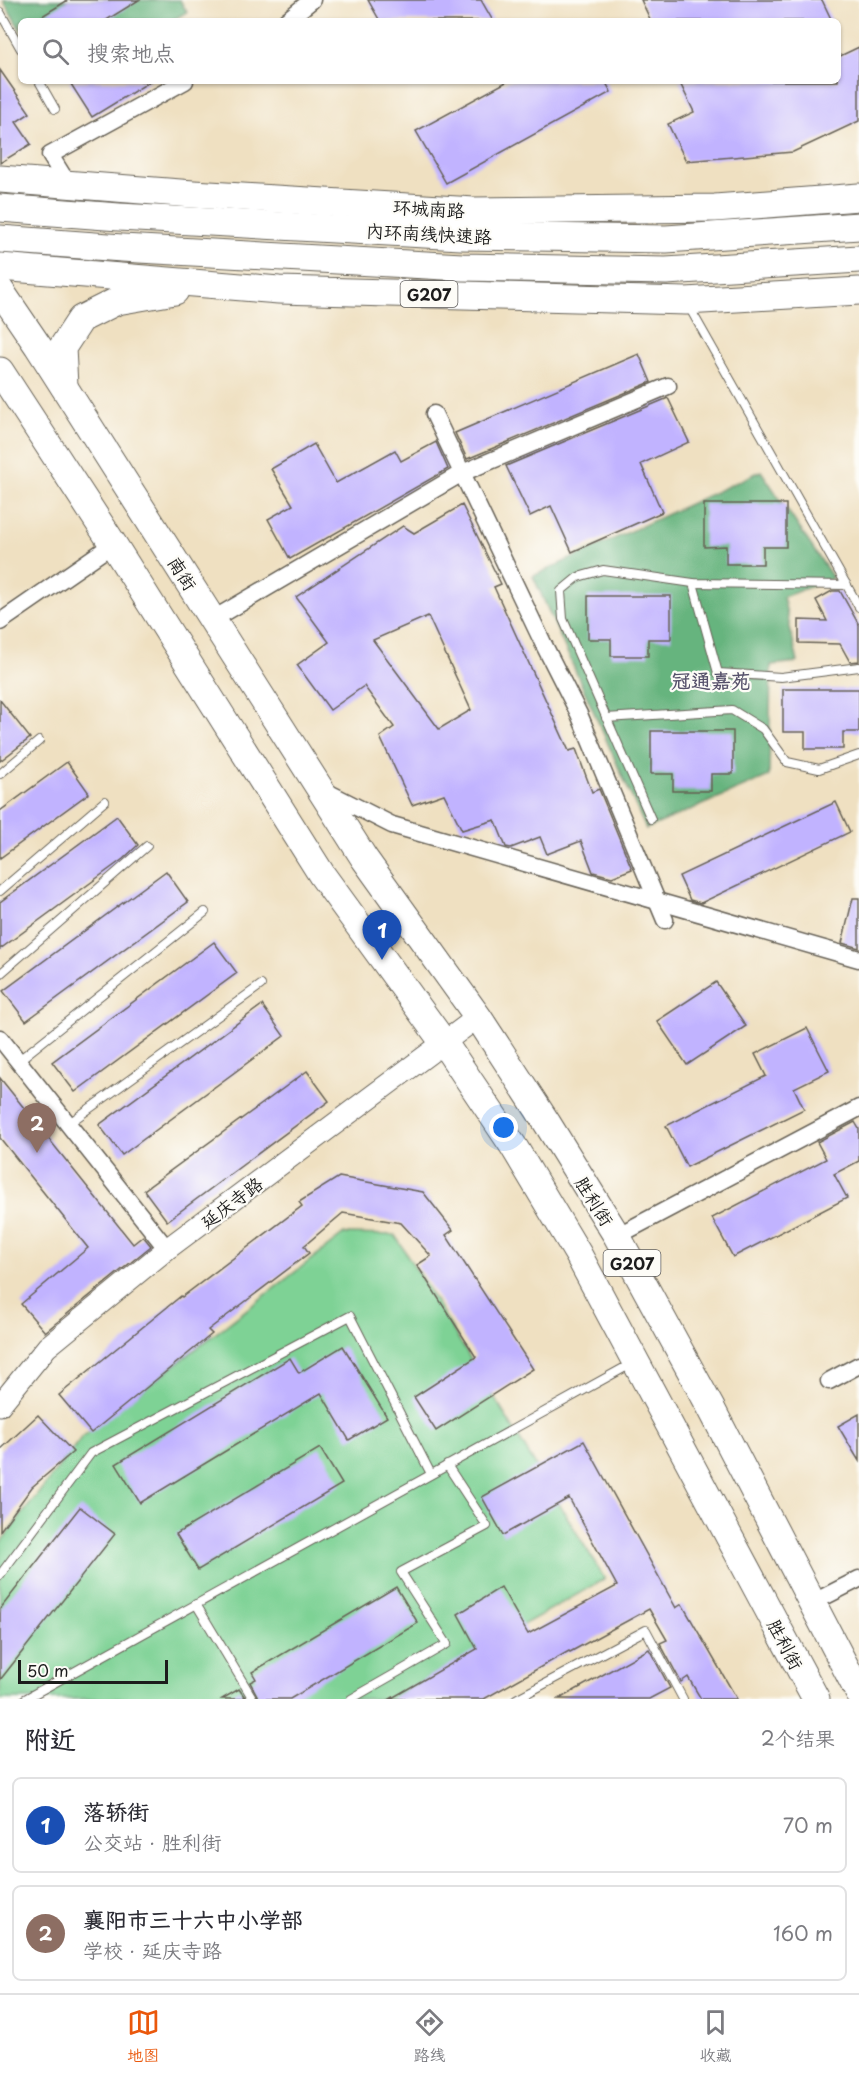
<!DOCTYPE html>
<html lang="zh">
<head>
<meta charset="utf-8">
<style>
	body { margin:0; font-family:"Playpen Sans","LXGW WenKai TC",sans-serif; background:#f2f2f3; color:#2b2b33 }
	.scale { position:absolute; left:18px; bottom:15px; width:150px; box-sizing:border-box; padding-left:6px; border:3px solid #1c1c1c; border-top:0; font-size:16px; line-height:21px; white-space:nowrap; color:#1c1c1c; -webkit-text-stroke:4px #fdfcf7; paint-order:stroke }
	.you { position:absolute; left:504px; top:1128px; width:21px; height:21px; margin:-15px; border:4px solid #fff; border-radius:50%; background:#1a73e8; box-shadow:0 0 0 9px #1a73e833 }
	.badge { display:grid; place-items:center; width:39px; height:39px; border-radius:50%; background:#ea580c; color:#fff; font-size:20px; font-weight:700 }
	.pin { position:absolute; translate:-50% -50px; filter:drop-shadow(0 2px 3px #0008) }
	.pin::after { content:''; position:absolute; top:32px; width:21px; height:18px; background:inherit; clip-path:polygon(0 0,100% 0,50% 100%) }
	.list { margin:0; padding:0; list-style:none }
	h2 { display:flex; justify-content:space-between; align-items:center; height:78px; margin:0; padding:0 24px; font-size:26px }
	h2 small { font-size:20px; font-weight:400; color:#7c7c81 }
	.list li { display:grid; grid-template-columns:39px 1fr auto; gap:18px; align-items:center; box-sizing:border-box; height:96px; margin:0 12px 12px; padding:0 12px; border:2px solid #e1e1e2; border-radius:9px }
	.list b { display:block; font-size:22px; white-space:nowrap }
	.list p { margin:0; font-size:20px; white-space:nowrap; color:#7c7c81 }
	.list em { font-size:20px; font-style:normal; color:#7c7c81 }
	.icon { flex:none; width:33px; height:33px; fill:none; stroke:currentColor; stroke-width:2; stroke-linecap:round; stroke-linejoin:round }
	.map { position:relative; flex:none; width:859px; height:1699px; overflow:hidden }
	.search { position:absolute; background:#fff; box-shadow:0 2px 4px #0004; left:18px; right:18px; top:18px; height:66px; display:flex; align-items:center; gap:15px; box-sizing:border-box; padding:0 21px; border-radius:9px; color:#7c7c81; font-size:22px }
	.sheet { height:294px; background:#fff }
	nav { display:flex; justify-content:space-around; align-items:center; box-sizing:border-box; height:84px; border-top:2px solid #e1e1e2; background:#fff; font-size:16px; color:#7c7c81 }
	nav a { display:grid; justify-items:center; gap:3px }
	nav .on { color:#ea580c }
	.map>svg:first-child { display:block }
	.green { fill:#7ed295; stroke:#4d7758; stroke-width:1.5 }
	.forest { fill:#66b47e; stroke:#41684d; stroke-width:1.5 }
	.building { fill:#c1b3ff; fill-rule:evenodd }
	.lines { fill:none; stroke-linecap:round; stroke-linejoin:round }
	.service-casing { stroke:#666156; stroke-width:10 }
	.minor-casing { stroke:#666156; stroke-width:19 }
	.tertiary-casing { stroke:#666156; stroke-width:23 }
	.trunk-casing { stroke:#666156; stroke-width:29 }
	.service { stroke:#fff; stroke-width:8 }
	.minor { stroke:#fff; stroke-width:16 }
	.tertiary { stroke:#fff; stroke-width:21 }
	.trunk { stroke:#fff; stroke-width:27 }
	.labels { text-anchor:middle; dominant-baseline:central; stroke-width:4.5; stroke-linejoin:round; paint-order:stroke }
	.shield { fill:#fdfcf7; stroke:#605f5e; stroke-width:1.5 }
	.shield-label { font-size:16px; font-weight:bold; fill:#1c1c1c }
	.street-label { font-size:18px; fill:#1c1c1c; stroke:#fdfcf7 }
	.neighbourhood-label { font-size:20px; font-weight:bold; fill:#56516b; stroke:#fdfcf7 }
</style>
</head>
<body>
<div class="map">
<svg width="859" height="1699" viewBox="0 0 859 1699">
	<rect width="100%" height="100%" fill="#fdfcf7"/>
	<filter id="ink" filterUnits="userSpaceOnUse"><feTurbulence type="fractalNoise" baseFrequency=".0167" numOctaves="2"/><feDisplacementMap in="SourceGraphic" scale="12" xChannelSelector="R" yChannelSelector="G"/><feConvolveMatrix kernelMatrix="1 2 1 2 8 2 1 2 1" color-interpolation-filters="sRGB"/></filter>
	<filter id="wash" filterUnits="userSpaceOnUse"><feTurbulence type="fractalNoise" baseFrequency=".008" numOctaves="4" result="noise"/><feDisplacementMap in="SourceGraphic" scale="24" xChannelSelector="R" yChannelSelector="G"/><feGaussianBlur stdDeviation="1.35" result="paint"/><feColorMatrix in="noise" values="0 0 0 0 0 0 0 0 0 0 0 0 0 0 0 0 0 1.4 0 .05"/><feComposite in="paint" operator="in"/></filter>
	<g filter="url(#wash)">
		<rect width="100%" height="100%" fill="#efe0c1"/>
		<path class="green" d="M344,1234l51,1 210,344 -215,120h-390v-156l81,-105z"/>
		<g class="forest">
			<path d="M3,0h177l7,12 -16,9h-150v10z"/>
			<path d="M761,471l72,107 -50,19 15,65 -27,3 -2,111 -123,53 -113,-253z"/>
		</g>
		<g id="blocks">
			<g class="building">
				<path d="M68,0h71l-34,21h-71z"/>
				<path d="M368,0h113l12,21h-113z"/>
				<path d="M641,0h181l10,21h-181z"/>
				<path d="M859,47v74l-66,31 -107,9 -18,-37 26,-12 -15,-31h159v-24z"/>
				<path d="M0,70l30,43 -14,9 15,22 -31,19z"/>
				<path d="M69,81h82l-59,36z"/>
				<path d="M508,81h97l6,11 -165,91 -30,-52z"/>
				<path d="M639,354l12,28 -184,77 -12,-26z"/>
				<path d="M668,398l21,44 -48,22 21,48 -90,40 -21,-46 -21,10 -24,-50z"/>
				<path d="M436,442l12,27 -158,90 -22,-40 25,-14 -22,-36 43,-25 22,39 59,-33 6,11z"/>
				<path d="M704,504h82v43h-23v17h-37v-18l-22,1z"/>
				<path d="M462,505l39,79 -7,3 75,164 7,-2 16,43 7,-3 33,80 -20,8 -19,-5 -12,-31 -34,13 -7,-17 -29,11 -5,-1 -11,-27 -33,10 -18,-36 -32,11 -32,-68 14,-10 -30,-41 -34,24 -33,-45 32,-23 -33,-45 107,-71 11,7zM428,616l43,94 -32,19 -66,-89z"/>
				<path d="M832,591h8l19,34v36l-9,1 -10,-18 -41,-1v-23l28,1 -11,-21z"/>
				<path d="M588,596h83v43h-23v17h-37v-17h-23z"/>
				<path d="M783,689h76v43h-16v17h-38v-17h-22z"/>
				<path d="M0,700l30,38 -30,23z"/>
				<path d="M651,731h82v43h-22v17h-38v-17h-22z"/>
				<path d="M67,762l22,31 -89,65v-47z"/>
				<path d="M836,802l14,30 -149,71 -11,-3 -11,-24z"/>
				<path d="M117,816l21,29 -15,14 -123,90v-47z"/>
				<path d="M166,871l22,31 -162,119 -23,-30z"/>
				<path d="M853,898h6v50l-17,-5z"/>
				<path d="M214,942l23,31 -162,119 -23,-30z"/>
				<path d="M716,982l30,44 -59,39 -30,-44z"/>
				<path d="M262,1005l22,31 -162,119 -23,-30z"/>
				<path d="M807,1028l22,43 -35,17 10,21 -117,58 -21,-41 100,-50 -11,-22z"/>
				<path d="M307,1071l22,30 -162,120 -23,-31z"/>
				<path d="M0,1078l133,166 10,-8 8,10 -106,86 -24,-28 67,-56 -88,-110z"/>
				<path d="M855,1122l4,7v32l-25,13 13,24 -114,59 -21,-39 114,-59 -9,-17z"/>
				<path d="M339,1177l84,15 30,38 -7,5 87,134 -97,62 -22,-34 62,-40 -59,-92 14,-9 -30,-33 -58,-10 -39,33 5,7 -101,77 4,4 -121,99 -32,-38 122,-99 1,1 120,-91 -3,-4z"/>
				<path d="M343,1346l44,71 -38,23 -28,-47 -181,110 -24,-39 174,-106 9,15z"/>
				<path d="M859,1414v47l-21,-35z"/>
				<path d="M38,1415l35,37 -41,35 -32,44v-81z"/>
				<path d="M584,1441l92,167 6,-4 55,95h-36l-13,-22 -7,5 -21,-39 7,-3 -18,-31 -79,43 -1,-1 -85,48h-94l87,-50 -19,-35 43,-27 27,47 89,-48 -48,-88 -66,37 -21,-38z"/>
				<path d="M320,1448l22,36 -144,86 -22,-36z"/>
				<path d="M80,1507l35,27 -115,146v-71z"/>
				<path d="M396,1587l22,36 -128,76h-31l-9,-17 6,-3 -4,-7z"/>
				<path d="M649,1649l21,39 -21,11h-90z"/>
				<path d="M239,1689l7,10h-24z"/>
			</g>
		</g>
	</g>
	<g filter="url(#ink)">
		<use href="#blocks" fill-opacity="0" stroke="#666156" stroke-width="1.5"/>
		<g class="lines">
			<defs>
				<g id="service">
					<path d="M0,12l21,37"/>
					<path d="M39,81l16,28"/>
					<path d="M688,305l171,302"/>
					<path d="M693,583l25,90 63,4 78,-10"/>
					<path d="M606,718l126,-8 31,19 24,33 32,7 40,-14"/>
					<path d="M0,774l39,-33"/>
					<path d="M651,819l-88,-200 -2,-28 17,-14 25,-7 90,13 154,2"/>
					<path d="M0,891l105,-90"/>
					<path d="M0,974l147,-128"/>
					<path d="M18,1061l187,-149"/>
					<path d="M68,1124l193,-139"/>
					<path d="M0,1575l91,-122 259,-137 81,158"/>
					<path d="M196,1604l57,95"/>
					<path d="M25,1699l606,-335"/>
					<path d="M351,1699l96,-55 -46,-72 86,-46 -40,-61"/>
					<path d="M516,1699l130,-69 37,69"/>
				</g>
				<g id="minor">
					<path d="M286,21l26,-21"/>
					<path d="M68,184l-18,-29 135,-74"/>
					<path d="M434,414l109,229 36,71 86,206"/>
					<path d="M212,620l250,-147 206,-87"/>
					<path d="M0,622l113,-78"/>
					<path d="M323,790l69,35 467,134"/>
					<path d="M0,1038l167,211"/>
					<path d="M617,1236l242,-128"/>
					<path d="M829,1381l30,-16"/>
					<path d="M812,1603l47,-24"/>
				</g>
				<path id="tertiary" d="M0,1405l47,-58 120,-98 311,-232"/>
				<g id="trunk">
					<path d="M0,179l193,15 281,17 241,-3 144,-11"/>
					<path d="M0,208l119,9 342,19 205,3 193,-13"/>
					<path d="M0,239l122,9 340,19 204,4 193,-12"/>
					<path d="M0,267l279,23 407,11 173,-10"/>
					<path d="M0,290l38,56 326,512 114,159 69,106 70,113 94,172 148,285"/>
					<path d="M0,371l113,173 209,331 122,168 70,104 64,107 238,445"/>
					<path d="M64,386l-2,-38 19,-29 36,-18 58,-10"/>
				</g>
			</defs>
			<use href="#service" class="service-casing"/>
			<use href="#minor" class="minor-casing"/>
			<use href="#tertiary" class="tertiary-casing"/>
			<use href="#trunk" class="trunk-casing"/>
			<use href="#service" class="service"/>
			<use href="#minor" class="minor"/>
			<use href="#tertiary" class="tertiary"/>
			<use href="#trunk" class="trunk"/>
		</g>
	</g>
	<g class="labels">
		<g class="shield">
			<rect x="400.5" y="281" width="57" height="26" rx="4.5"/>
			<rect x="603.5" y="1250" width="57" height="26" rx="4.5"/>
		</g>
		<g class="shield-label">
			<text x="429" y="294">G207</text>
			<text x="632" y="1263">G207</text>
		</g>
		<g class="street-label">
			<text transform="translate(429 208) rotate(3)">环城南路</text>
			<text transform="translate(429 233) rotate(3)">内环南线快速路</text>
			<text transform="translate(183 573) rotate(58)">南街</text>
			<text transform="translate(595 1201) rotate(58)">胜利街</text>
			<text transform="translate(231 1202) rotate(-37)">延庆寺路</text>
			<text transform="translate(786 1644) rotate(62)">胜利街</text>
		</g>
		<g class="neighbourhood-label">
			<text x="711" y="680">冠通嘉苑</text>
		</g>
	</g>
</svg>
<div class="scale">50 m</div>
<div class="you"></div>
<div class="pin badge" style="left:382px;top:960px;background:#1a4fb4">1</div>
<div class="pin badge" style="left:37px;top:1153px;background:#8d6e63">2</div>
<div class="search"><svg class="icon" aria-label="search" viewBox="0 0 24 24"><circle cx="10" cy="10" r="6"/><path d="M15 15l6 6"/></svg>搜索地点</div>
</div>
<section class="sheet">
<h2>附近<small>2个结果</small></h2>
<ul class="list">
<li><span class="badge" style="background:#1a4fb4">1</span><div><b>落轿街</b><p>公交站 · 胜利街</p></div><em>70 m</em></li>
<li><span class="badge" style="background:#8d6e63">2</span><div><b>襄阳市三十六中小学部</b><p>学校 · 延庆寺路</p></div><em>160 m</em></li>
</ul>
</section>
<nav>
<a class="on"><svg class="icon" aria-label="map" viewBox="0 0 24 24"><path d="M3 6l6-2 6 2 6-2v14l-6 2-6-2-6 2zM9 4v14M15 6v14"/></svg>地图</a>
<a><svg class="icon" aria-label="directions" viewBox="0 0 24 24"><path d="M12 3l9 9-9 9-9-9zM9 14v-3h6M13 9l2 2-2 2"/></svg>路线</a>
<a><svg class="icon" aria-label="saved" viewBox="0 0 24 24"><path d="M7 4h10v16l-5-4-5 4z"/></svg>收藏</a>
</nav>
</body>
</html>
